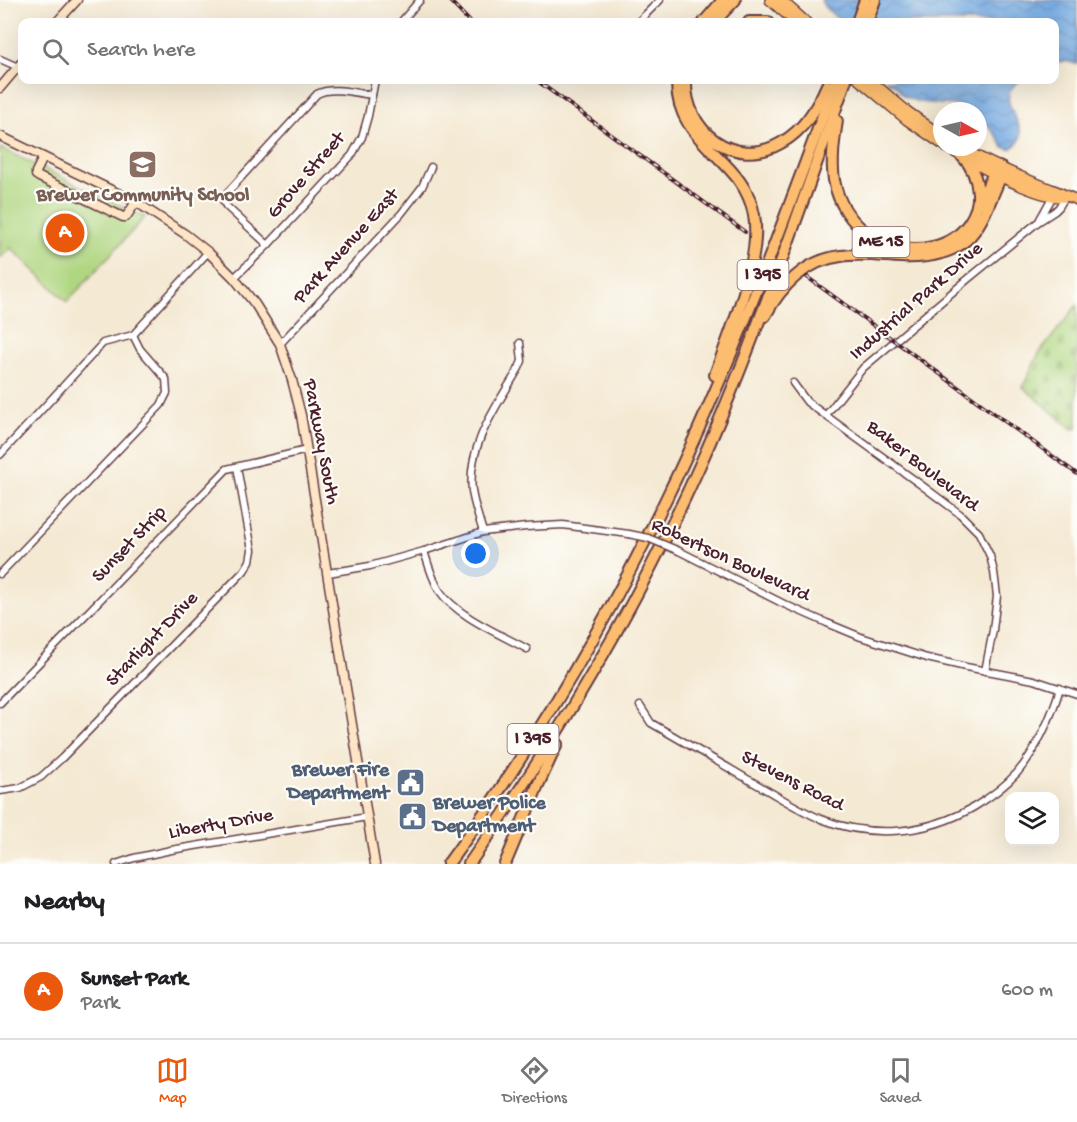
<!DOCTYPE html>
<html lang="en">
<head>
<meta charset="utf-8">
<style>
	body { margin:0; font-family:"Gochi Hand",sans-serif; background:#f2f2f2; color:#202124 }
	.controls { position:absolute; right:18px; bottom:18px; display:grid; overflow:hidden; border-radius:12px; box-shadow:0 6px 24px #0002 }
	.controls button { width:54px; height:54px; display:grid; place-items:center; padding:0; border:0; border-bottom:2px solid #e0e0e0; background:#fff; color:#202124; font:30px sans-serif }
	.compass { position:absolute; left:933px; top:102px; width:54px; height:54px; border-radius:50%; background:#fff; box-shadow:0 6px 24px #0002; rotate:98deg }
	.you { position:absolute; left:476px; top:554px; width:21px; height:21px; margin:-15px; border:4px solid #fff; border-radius:50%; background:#1a73e8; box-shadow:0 0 0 9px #1a73e833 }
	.badge { display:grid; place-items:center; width:39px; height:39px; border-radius:50%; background:#ea580c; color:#fff; font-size:20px; font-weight:700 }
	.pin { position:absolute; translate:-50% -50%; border:3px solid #fff; box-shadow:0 2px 6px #0006 }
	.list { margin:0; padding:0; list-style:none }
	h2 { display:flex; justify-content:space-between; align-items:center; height:78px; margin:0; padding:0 24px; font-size:26px }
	h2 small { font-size:20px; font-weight:400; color:#757577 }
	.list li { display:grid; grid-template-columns:39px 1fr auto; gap:18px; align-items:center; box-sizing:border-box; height:96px; padding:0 24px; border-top:2px solid #e0e0e0 }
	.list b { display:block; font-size:22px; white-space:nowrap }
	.list p { margin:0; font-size:20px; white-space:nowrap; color:#757577 }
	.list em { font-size:20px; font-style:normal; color:#757577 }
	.icon { flex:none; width:33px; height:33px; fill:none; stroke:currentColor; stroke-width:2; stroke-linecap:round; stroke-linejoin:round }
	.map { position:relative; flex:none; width:1077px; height:864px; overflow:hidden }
	.search { position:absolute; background:#fff; box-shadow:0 6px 24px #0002; left:18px; right:18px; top:18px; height:66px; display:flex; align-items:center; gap:15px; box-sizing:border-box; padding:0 21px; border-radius:12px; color:#757577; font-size:22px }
	.sheet { height:174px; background:#fff }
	nav { display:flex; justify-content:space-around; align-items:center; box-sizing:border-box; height:84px; border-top:2px solid #e0e0e0; background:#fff; font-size:16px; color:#757577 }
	nav a { display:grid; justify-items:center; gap:3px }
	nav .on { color:#ea580c }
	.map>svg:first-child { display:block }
	.cemetery { fill:url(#cemetery-stones); stroke:#7c7a56; stroke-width:1.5 }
	.park { fill:#afd680; stroke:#7c7a56; stroke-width:1.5 }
	.water { fill:url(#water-waves); stroke:#606486; stroke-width:1.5 }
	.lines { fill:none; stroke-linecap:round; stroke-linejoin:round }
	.street-casing { stroke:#643d44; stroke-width:9 }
	.secondary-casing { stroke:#643d44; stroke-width:11 }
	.primary-casing { stroke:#643d44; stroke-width:12 }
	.highway-casing { stroke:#643d44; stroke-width:14 }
	.street { stroke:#fff; stroke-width:6 }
	.secondary { stroke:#fee5c5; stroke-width:8 }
	.primary { stroke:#fcbd6f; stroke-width:9 }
	.highway { stroke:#fcbd6f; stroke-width:10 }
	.rail-casing { stroke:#4a1f2b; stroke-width:4 }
	.rail { stroke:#fdfcf7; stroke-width:1.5; stroke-dasharray:4.5; stroke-linecap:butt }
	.street-bridge-casing { stroke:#643d44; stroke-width:9; stroke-linecap:butt }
	.street-bridge { stroke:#fff; stroke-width:6 }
	.labels { text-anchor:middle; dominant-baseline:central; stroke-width:4.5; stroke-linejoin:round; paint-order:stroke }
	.shield { fill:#fdfcf7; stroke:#806168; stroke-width:1.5 }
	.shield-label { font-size:18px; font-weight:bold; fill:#4a1f2b }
	.street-label { font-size:20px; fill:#4a1f2b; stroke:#fdfcf7 }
	.education-label { font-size:20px; font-weight:bold; fill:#785e54; stroke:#fdfcf7 }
	.service-label { font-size:20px; font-weight:bold; fill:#4e5e75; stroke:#fdfcf7; text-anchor:end }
</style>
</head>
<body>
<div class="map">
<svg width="1077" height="864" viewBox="0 0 1077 864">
	<defs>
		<pattern id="cemetery-stones" width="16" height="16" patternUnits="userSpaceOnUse" patternTransform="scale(1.5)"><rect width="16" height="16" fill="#afd680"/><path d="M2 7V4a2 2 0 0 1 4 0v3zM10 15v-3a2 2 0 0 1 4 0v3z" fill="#98b76f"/></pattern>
		<pattern id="water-waves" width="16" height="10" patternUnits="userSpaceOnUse" patternTransform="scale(1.5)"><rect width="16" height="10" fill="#75aae2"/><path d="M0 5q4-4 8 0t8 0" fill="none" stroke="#628ab7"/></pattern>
	</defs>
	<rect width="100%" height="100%" fill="#fdfcf7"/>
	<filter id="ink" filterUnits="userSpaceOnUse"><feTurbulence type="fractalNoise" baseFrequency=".0167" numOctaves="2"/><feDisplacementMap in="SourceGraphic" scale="12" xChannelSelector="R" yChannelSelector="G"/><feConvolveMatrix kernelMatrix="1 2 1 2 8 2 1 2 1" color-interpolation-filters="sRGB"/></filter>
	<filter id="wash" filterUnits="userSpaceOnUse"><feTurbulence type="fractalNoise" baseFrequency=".008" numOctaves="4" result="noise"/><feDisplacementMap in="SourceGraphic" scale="24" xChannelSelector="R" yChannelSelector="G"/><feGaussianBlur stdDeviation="1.35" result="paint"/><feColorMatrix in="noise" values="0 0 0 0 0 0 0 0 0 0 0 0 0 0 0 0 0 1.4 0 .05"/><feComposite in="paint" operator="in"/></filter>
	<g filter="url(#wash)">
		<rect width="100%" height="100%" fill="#f4e9d3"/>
		<path class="cemetery" d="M1077,305v124h-5l-49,-42 15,-32z"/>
		<path class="park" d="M0,148l145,69 -78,85 -56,-54 -11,10z"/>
		<g class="water">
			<path d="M821,0h256v64l-11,-3 -11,1 -1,-40h-213l-17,-16z"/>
			<path d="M885,80h136c-5,3 -11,8 -12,14 -5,17 28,42 1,55l-7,-2 -6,-11 -19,-21v-4c-8,0 -15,-5 -23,-6 -16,-2 -38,0 -52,-10 -4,-3 -2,-4 -6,-8 -3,-3 -8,-5 -12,-7z"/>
		</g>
	</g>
	<g filter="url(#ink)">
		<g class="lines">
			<defs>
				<g id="street">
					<path d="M401,22l19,-22"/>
					<path d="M638,22l22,-22"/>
					<path d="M0,59l18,8"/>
					<path d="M1040,219l14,-25"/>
					<path d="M268,245l-42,-39 -3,-6 3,-6 91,-100c15,-8 38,-1 55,1"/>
					<path d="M234,278l34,-33 84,-90 10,-18 6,-21 7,-36"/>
					<path d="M280,344l121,-130 21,-27 9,-20"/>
					<path d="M793,383l14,19 117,85 36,27 19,19 11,23 4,16 3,24 -4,34 -8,41"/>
					<path d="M826,415l37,-47 105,-89 70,-57 17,-11 4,-4 6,-10"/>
					<path d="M0,455l103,-112 30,-8 75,-83"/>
					<path d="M483,532c-4,-14 -9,-27 -11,-41 -5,-46 25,-85 47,-123l3,-7 -2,-18"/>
					<path d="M424,551c4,13 8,27 15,39 17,26 61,44 88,59"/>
					<path d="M679,551l107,54 41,18 34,14 66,21 39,9 68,13 43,14"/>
					<path d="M328,573l42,-7 54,-15 59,-19 43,-5 37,-2 66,9"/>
					<path d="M0,574l161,-169 6,-12 -1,-14 -26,-30 -7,-14"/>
					<path d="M0,703l227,-234 80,-19"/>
					<path d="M640,706l11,17c33,19 66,38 98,57 24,13 47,29 72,39 51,20 106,15 153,-12 15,-9 31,-21 43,-34 19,-22 35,-57 43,-85"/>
					<path d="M0,791l20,-3 21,-11 21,-19 182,-187 6,-10 2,-11 -15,-83"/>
					<path d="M116,864l18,-6 37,-8 196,-33"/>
				</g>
				<g id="secondary">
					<path d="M57,22l20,-22"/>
					<path d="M0,88l22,-26"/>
					<path d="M0,136l136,66 49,32 23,18 26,26 21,26 25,40 12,36 9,35 74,449"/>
					<path d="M43,158l-7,14v3l3,2 84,40h3l10,-15"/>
				</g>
				<g id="primary">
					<path d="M770,0l25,22"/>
					<path d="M781,0l25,22"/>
					<path d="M859,80l48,40 35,24"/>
					<path d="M870,80l38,32 34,24"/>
					<path d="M946,147c24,15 93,53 119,50"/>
					<path d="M960,147c30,17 60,30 91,42 9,3 17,8 26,11"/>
				</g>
				<g id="highway">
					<path d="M704,22l19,-22"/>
					<path d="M714,22l21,-22"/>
					<path d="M749,22h19"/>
					<path d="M857,22l8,-22"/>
					<path d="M867,22l8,-22"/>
					<path d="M677,80c-2,66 67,76 77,135 8,46 -24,116 -39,160"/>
					<path d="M686,80c-2,51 48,90 95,63 23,-13 36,-35 46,-58"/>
					<path d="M837,121c-3,19 -6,39 -3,59 8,46 52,77 98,67 15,-3 28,-11 37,-24 6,-9 10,-19 9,-30 -1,-14 -6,-27 -16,-37"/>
					<path d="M979,204l15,-31 5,-6"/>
					<path d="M765,316c16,-30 41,-56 76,-60 19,-3 40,0 60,1 22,1 47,-1 65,-17 17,-15 25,-43 35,-64l2,-7"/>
					<path d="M448,864c84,-115 156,-237 218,-365 66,-136 118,-278 170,-419"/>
					<path d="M469,864c89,-126 168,-258 231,-399 56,-125 100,-257 146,-385"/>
					<path d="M505,864l33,-79 19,-41"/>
				</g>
			</defs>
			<use href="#street" class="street-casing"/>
			<use href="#secondary" class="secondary-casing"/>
			<use href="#primary" class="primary-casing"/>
			<use href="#highway" class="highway-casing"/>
			<use href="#street" class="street"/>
			<use href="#secondary" class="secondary"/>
			<use href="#primary" class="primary"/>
			<use href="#highway" class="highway"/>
			<defs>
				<g id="rail">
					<path d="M449,0l21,22"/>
					<path d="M536,80l209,152"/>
					<path d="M807,277l270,197"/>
				</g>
			</defs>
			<use href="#rail" class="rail-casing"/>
			<use href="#rail" class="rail"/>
			<defs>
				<path id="street-bridge" d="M629,534l19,4 31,13"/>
			</defs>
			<use href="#street-bridge" class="street-bridge-casing"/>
			<use href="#street-bridge" class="street-bridge"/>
		</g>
	</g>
	<defs>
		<symbol id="school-square" viewBox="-11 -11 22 22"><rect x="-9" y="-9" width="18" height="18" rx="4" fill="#8d6e63" stroke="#fdfcf7"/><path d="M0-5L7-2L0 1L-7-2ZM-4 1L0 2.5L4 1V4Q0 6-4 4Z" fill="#fff"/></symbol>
		<symbol id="civic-square" viewBox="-11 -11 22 22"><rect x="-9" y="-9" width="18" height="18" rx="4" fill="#5c6f8a" stroke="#fdfcf7"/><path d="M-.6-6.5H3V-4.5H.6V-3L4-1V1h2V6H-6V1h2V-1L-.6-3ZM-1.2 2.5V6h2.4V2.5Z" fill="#fff"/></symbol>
	</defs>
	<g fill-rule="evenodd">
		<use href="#school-square" x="126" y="148" width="33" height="33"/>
		<use href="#civic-square" x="394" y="766" width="33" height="33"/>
		<use href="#civic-square" x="396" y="800" width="33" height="33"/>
	</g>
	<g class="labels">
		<g class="shield">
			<rect x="852.5" y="227" width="57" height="30" rx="4.5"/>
			<rect x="737.5" y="260" width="51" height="30" rx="4.5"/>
			<rect x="507.5" y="724" width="51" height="30" rx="4.5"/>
		</g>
		<g class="shield-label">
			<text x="881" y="242">ME 15</text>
			<text x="763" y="275">I 395</text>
			<text x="533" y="739">I 395</text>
		</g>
		<g class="street-label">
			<text transform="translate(307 176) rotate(-49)">Grove Street</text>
			<text transform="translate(347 247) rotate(-48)">Park Avenue East</text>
			<text transform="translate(917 302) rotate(-41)">Industrial Park Drive</text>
			<text transform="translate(320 442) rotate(79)">Parkway South</text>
			<text transform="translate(922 467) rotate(38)">Baker Boulevard</text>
			<text transform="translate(130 545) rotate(-46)">Sunset Strip</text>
			<text transform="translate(730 561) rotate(25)">Robertson Boulevard</text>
			<text transform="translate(153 640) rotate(-46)">Starlight Drive</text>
			<text transform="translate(792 782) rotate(27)">Stevens Road</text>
			<text transform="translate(221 825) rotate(-10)">Liberty Drive</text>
		</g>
		<g class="education-label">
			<text x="143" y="196">Brewer Community School</text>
		</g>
		<g class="service-label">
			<text x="389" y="771">Brewer Fire<tspan x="389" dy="23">Department</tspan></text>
			<text x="433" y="804" text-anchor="start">Brewer Police<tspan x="433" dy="23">Department</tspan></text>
		</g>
	</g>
</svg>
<div class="controls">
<button><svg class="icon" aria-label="layers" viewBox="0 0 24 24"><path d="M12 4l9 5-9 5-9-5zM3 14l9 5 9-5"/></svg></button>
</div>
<svg class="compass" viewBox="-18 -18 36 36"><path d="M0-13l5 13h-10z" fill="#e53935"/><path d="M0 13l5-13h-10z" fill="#757577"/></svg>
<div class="you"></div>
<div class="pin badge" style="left:65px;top:233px">A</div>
<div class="search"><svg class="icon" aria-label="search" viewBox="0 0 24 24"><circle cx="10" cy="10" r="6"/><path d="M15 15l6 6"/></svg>Search here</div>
</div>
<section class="sheet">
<h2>Nearby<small></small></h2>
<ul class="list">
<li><span class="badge">A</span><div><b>Sunset Park</b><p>Park</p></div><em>600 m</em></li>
</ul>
</section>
<nav>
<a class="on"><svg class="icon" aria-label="map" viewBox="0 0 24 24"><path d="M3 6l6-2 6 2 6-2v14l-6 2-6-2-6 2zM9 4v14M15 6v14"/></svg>Map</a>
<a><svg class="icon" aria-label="directions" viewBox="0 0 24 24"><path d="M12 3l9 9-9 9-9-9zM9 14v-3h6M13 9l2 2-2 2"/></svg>Directions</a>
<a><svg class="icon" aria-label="saved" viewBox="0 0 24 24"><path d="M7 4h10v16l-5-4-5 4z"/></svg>Saved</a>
</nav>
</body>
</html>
